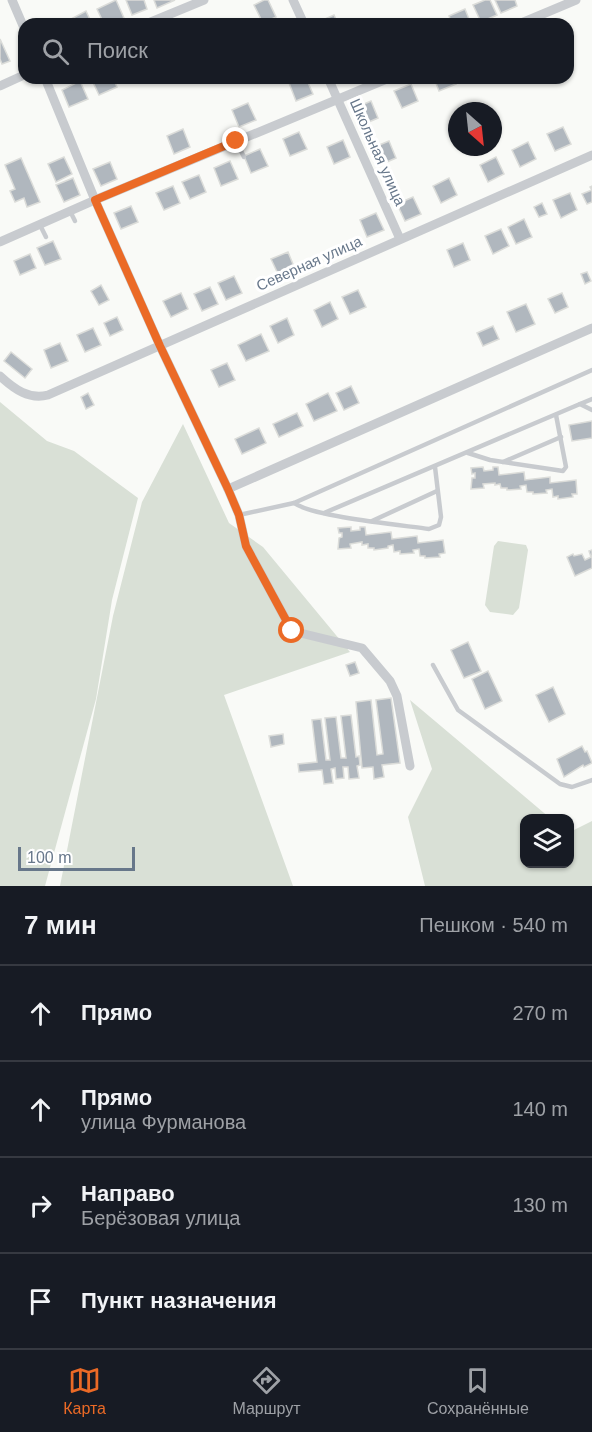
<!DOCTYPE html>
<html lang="ru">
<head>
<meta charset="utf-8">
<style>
	body { margin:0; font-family:Arial,sans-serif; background:#242831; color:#f1f3f6 }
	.controls { position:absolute; right:18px; bottom:18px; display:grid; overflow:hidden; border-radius:12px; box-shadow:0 2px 4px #0004 }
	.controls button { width:54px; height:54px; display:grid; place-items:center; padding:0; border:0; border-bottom:2px solid #363941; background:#171b24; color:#f1f3f6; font:30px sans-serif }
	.compass { position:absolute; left:448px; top:102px; width:54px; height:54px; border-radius:50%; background:#171b24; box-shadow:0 2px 4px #0004; rotate:153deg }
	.scale { position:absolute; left:18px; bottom:15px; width:117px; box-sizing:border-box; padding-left:6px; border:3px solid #67778a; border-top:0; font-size:16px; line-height:21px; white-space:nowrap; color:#67778a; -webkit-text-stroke:4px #fff; paint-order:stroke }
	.stop { position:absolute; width:18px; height:18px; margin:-14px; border:4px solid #eb6a26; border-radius:50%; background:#fff }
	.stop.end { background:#eb6a26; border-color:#fff; box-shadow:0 2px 6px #0008 }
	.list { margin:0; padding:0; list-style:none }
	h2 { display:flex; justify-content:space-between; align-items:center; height:78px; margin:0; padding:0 24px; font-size:26px }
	h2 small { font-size:20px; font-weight:400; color:#9ea1a6 }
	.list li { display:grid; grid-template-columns:39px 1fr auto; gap:18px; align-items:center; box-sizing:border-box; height:96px; padding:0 24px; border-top:2px solid #363941 }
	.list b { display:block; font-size:22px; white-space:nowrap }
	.list p { margin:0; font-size:20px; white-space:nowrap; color:#9ea1a6 }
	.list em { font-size:20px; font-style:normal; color:#9ea1a6 }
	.icon { flex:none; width:33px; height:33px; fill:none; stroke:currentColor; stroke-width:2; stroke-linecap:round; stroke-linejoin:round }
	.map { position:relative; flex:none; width:592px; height:886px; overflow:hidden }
	.search { position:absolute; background:#171b24; box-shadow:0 2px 4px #0004; left:18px; right:18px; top:18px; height:66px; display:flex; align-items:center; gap:15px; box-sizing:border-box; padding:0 21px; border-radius:18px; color:#9ea1a6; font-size:22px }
	.sheet { height:462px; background:#171b24 }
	nav { display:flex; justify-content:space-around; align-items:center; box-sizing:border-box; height:84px; border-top:2px solid #363941; background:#171b24; font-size:16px; color:#9ea1a6 }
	nav a { display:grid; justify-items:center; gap:3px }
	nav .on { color:#eb6a26 }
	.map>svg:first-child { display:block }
	.green { fill:#d9e0d6 }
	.building { fill:#b0b7be; stroke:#dbdcd9; stroke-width:1.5 }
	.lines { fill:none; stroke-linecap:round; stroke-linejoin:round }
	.lane { stroke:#c8cbcf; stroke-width:4.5 }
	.street { stroke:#c8cbcf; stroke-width:9 }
	.route { stroke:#eb6a26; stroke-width:8 }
	.labels { text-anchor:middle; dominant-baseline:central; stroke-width:6; stroke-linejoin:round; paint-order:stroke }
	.street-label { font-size:15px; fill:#67778a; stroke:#fff }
</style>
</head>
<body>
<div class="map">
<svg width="592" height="886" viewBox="0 0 592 886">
	<rect width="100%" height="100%" fill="#f9faf7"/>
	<g class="green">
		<path d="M0,402l47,39 27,10 64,47 -26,102 -16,99 -51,187h-45z"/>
		<path d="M183,424l46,99 34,24 87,105 -126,43 69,191h-233l53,-270 29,-114z"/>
		<path d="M498,541l28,4 2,5 -9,58 -6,7 -23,-3 -5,-7 9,-59z"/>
		<path d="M410,700l140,118h-26v46h46v-32l22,-11v65h-167l-17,-69 24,-48z"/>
	</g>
	<g class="building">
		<path d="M116,0l8,18 -14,6h-6l-7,-15z"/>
		<path d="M126,0h18l3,9 -15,6z"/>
		<path d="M154,0h21l-18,8z"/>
		<path d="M264,0h4l8,17 -13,6 -9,-18z"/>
		<path d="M485,0h5l7,15 -16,7 -8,-17z"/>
		<path d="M495,0h20l2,6 -16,7z"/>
		<path d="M465,9l6,15h-19l-3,-8z"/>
		<path d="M86,11l6,13h-18l-3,-5z"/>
		<path d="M334,15l4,9h-19l-1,-2z"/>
		<path d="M0,39l10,22 -8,3 -2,-5z"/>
		<path d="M91,78h22l4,9 -18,8z"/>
		<path d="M301,78h5l7,16 -17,7 -7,-18z"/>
		<path d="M434,78h19l3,6 -17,7z"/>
		<path d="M80,81l8,18 -19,8 -7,-17z"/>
		<path d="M411,84l7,17 -16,7 -8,-17z"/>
		<path d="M371,101l7,17 -16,7 -7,-17z"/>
		<path d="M248,103l8,17 -17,7 -7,-17z"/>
		<path d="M563,127l8,17 -16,7 -8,-17z"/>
		<path d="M183,129l7,18 -16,7 -7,-18z"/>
		<path d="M299,132l8,17 -17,7 -7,-17z"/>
		<path d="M343,140l7,17 -16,7 -7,-17z"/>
		<path d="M389,141l7,17 -16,7 -8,-17z"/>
		<path d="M528,142l8,17 -16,8 -8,-17z"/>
		<path d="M260,149l8,17 -17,7 -7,-17z"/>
		<path d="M64,157l8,17 -16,8 -8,-18z"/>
		<path d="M496,157l8,17 -16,8 -8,-17z"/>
		<path d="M21,158l19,44 -13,5 -3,-9 -9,4 -5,-11 5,-2 -10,-24z"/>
		<path d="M230,161l8,18 -17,7 -7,-18z"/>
		<path d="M110,162l7,17 -16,7 -8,-17z"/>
		<path d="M199,175l7,17 -16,7 -8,-17z"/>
		<path d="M73,178l7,17 -16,7 -8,-17z"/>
		<path d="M449,178l8,17 -16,8 -8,-17z"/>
		<path d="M173,186l7,17 -16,7 -8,-17z"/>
		<path d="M592,186v16l-5,2 -5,-10 10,-4 -2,-3z"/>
		<path d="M570,193l7,17 -16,8 -8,-18z"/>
		<path d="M413,197l8,17 -16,7 -8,-17z"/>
		<path d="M542,203l5,11 -8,3 -5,-10z"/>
		<path d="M131,206l7,16 -17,7 -7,-16z"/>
		<path d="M376,213l8,17 -17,7 -7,-17z"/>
		<path d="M524,219l8,18 -16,7 -8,-17z"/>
		<path d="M501,229l8,17 -16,8 -8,-18z"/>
		<path d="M53,241l8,18 -16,6 -8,-17z"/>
		<path d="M463,243l7,17 -16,7 -7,-17z"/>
		<path d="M288,252l7,17 -16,7 -8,-17z"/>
		<path d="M30,254l6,14 -16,7 -6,-14z"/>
		<path d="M587,272l4,9 -6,3 -4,-10z"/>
		<path d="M234,276l8,17 -16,7 -8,-17z"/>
		<path d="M101,285l8,15 -10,5 -8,-14z"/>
		<path d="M210,287l8,17 -16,7 -8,-17z"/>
		<path d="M358,290l8,17 -16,7 -8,-17z"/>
		<path d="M181,293l7,16 -17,8 -8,-16z"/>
		<path d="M562,293l6,14 -13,6 -7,-14z"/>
		<path d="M330,302l8,17 -16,8 -8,-17z"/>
		<path d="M526,304l9,20 -19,8 -9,-20z"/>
		<path d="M117,317l6,13 -13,6 -6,-13z"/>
		<path d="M287,318l7,17 -16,8 -8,-17z"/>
		<path d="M493,326l6,13 -16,7 -6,-13z"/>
		<path d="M93,328l8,17 -16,7 -8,-17z"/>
		<path d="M261,334l8,17 -23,10 -8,-16z"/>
		<path d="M60,343l8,18 -17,7 -7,-18z"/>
		<path d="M11,352l21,17 -7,9 -21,-17z"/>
		<path d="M227,363l8,17 -16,7 -8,-17z"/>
		<path d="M351,386l8,17 -15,7 -8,-17z"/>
		<path d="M88,393l6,12 -8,4 -5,-12z"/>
		<path d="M328,393l9,18 -23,10 -8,-17z"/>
		<path d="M297,413l6,13 -24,11 -6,-13z"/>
		<path d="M592,421v17l-20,3 -3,-16z"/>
		<path d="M259,428l7,15 -24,11 -7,-15z"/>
		<path d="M483,467l1,4 9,-1v-3h5l1,8 25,-3 1,8 25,-3v6l26,-3 1,14h-5l1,3 -15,2v-3l-5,1 -1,-8 -6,1 1,3 -14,1v-2h-6l-1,-7 -6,1 1,3 -14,1v-2h-6l-1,-4 -5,1v-2l-12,1 1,4 -13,1 1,-11h3v-5l-3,1 -1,-6z"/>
		<path d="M351,527v4l9,-1v-3h5l1,8 25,-3 1,7 25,-3 1,7 25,-3 2,13 -6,1 1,3 -15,1v-2h-5l-1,-7 -6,1 1,3 -14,1v-3l-6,1 -1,-7 -5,1v2l-14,2v-2h-6v-4l-6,1v-3l-12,2 1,4 -13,1 1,-11 3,-1v-4h-3l-1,-5z"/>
		<path d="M592,550v18l-17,8 -8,-19 6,-3 1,2 8,-2 3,6 6,-3 -2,-6z"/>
		<path d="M468,642l13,29 -17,7 -13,-28z"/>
		<path d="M355,662l4,11 -9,3 -4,-11z"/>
		<path d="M488,671l14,30 -17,8 -13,-30z"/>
		<path d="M553,687l12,27 -16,8 -13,-27z"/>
		<path d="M391,698l9,65 -18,2 2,12 -10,2 -1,-12 -11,1 -6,-66 15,-2 6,55 6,-1 -7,-54z"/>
		<path d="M351,715l5,42 3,-1 1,9 -3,1 2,12 -10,1 -1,-12h-5l1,11 -8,1 -1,-11 -4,1 2,14 -9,1 -2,-14 -23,2 -1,-8 19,-2 -5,-42 9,-1 5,41h4l-5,-42 11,-1 5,41h5l-5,-42z"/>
		<path d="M283,734l1,10 -13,3 -2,-11z"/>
		<path d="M582,746l3,6 2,-1 5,12 -8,4 -1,-2 -19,12 -7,-18z"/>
	</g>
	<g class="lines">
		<g class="lane">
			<path d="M236,141l8,16"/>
			<path d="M70,211l5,10"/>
			<path d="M40,225l6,12"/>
			<path d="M592,399l-12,5 12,6"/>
			<path d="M468,453l22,7 73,11 3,-4 -10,-52"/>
			<path d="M503,462l58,-25"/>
			<path d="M294,503c20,14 107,22 135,26l10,-4 2,-8 -6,-50"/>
			<path d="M324,513l256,-109"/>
			<path d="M239,515l55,-12 298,-133"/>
			<path d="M372,521l65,-30"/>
			<path d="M433,665l25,45 102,74 12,3 20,-7"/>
		</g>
		<g class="street">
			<path d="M12,0l12,28"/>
			<path d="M293,0l11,24"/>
			<path d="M146,24l58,-24"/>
			<path d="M519,24l57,-24"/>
			<path d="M45,78l50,122 65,146 68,143 11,26 7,31 46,85 70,17 28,33 7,15 13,70"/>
			<path d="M328,78l72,161"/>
			<path d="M0,86l24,-11"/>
			<path d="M0,242l95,-42 294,-122"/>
			<path d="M0,376c14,13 29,24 48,19l544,-240"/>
			<path d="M228,489l364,-161"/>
		</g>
	</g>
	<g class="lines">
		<path class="route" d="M236,141l-141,59 65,146 68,143 11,26 7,31 46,85"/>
	</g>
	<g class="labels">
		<g class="street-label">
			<text transform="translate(378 152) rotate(66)">Школьная улица</text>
			<text transform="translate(309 263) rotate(-24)">Северная улица</text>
		</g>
	</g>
</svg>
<div class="controls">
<button><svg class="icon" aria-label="layers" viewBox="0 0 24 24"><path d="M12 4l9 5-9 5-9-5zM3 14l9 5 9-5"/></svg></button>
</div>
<svg class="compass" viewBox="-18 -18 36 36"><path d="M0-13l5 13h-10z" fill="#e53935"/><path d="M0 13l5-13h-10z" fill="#9ea1a6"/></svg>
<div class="scale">100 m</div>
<div class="stop" style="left:292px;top:631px"></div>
<div class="stop end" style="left:236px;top:141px"></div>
<div class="search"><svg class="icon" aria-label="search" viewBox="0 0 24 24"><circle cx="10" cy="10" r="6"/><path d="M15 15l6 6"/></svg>Поиск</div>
</div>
<section class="sheet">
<h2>7 мин<small>Пешком · 540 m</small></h2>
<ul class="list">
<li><svg class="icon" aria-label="ahead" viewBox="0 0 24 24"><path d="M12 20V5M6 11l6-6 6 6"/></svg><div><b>Прямо</b></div><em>270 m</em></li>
<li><svg class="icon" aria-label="ahead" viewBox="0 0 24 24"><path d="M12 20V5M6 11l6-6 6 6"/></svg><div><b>Прямо</b><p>улица Фурманова</p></div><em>140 m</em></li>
<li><svg class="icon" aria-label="right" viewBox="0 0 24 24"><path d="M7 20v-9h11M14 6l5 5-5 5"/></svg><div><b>Направо</b><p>Берёзовая улица</p></div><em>130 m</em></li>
<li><svg class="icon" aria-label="arrive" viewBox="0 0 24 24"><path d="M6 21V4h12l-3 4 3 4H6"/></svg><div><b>Пункт назначения</b></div></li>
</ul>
</section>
<nav>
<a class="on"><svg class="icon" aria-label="map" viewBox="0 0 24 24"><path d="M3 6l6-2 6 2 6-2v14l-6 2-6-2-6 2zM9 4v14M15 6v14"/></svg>Карта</a>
<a><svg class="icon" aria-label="directions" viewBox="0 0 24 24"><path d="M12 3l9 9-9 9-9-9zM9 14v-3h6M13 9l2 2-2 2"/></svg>Маршрут</a>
<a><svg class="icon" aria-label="saved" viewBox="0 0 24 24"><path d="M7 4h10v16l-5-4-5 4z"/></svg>Сохранённые</a>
</nav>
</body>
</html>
